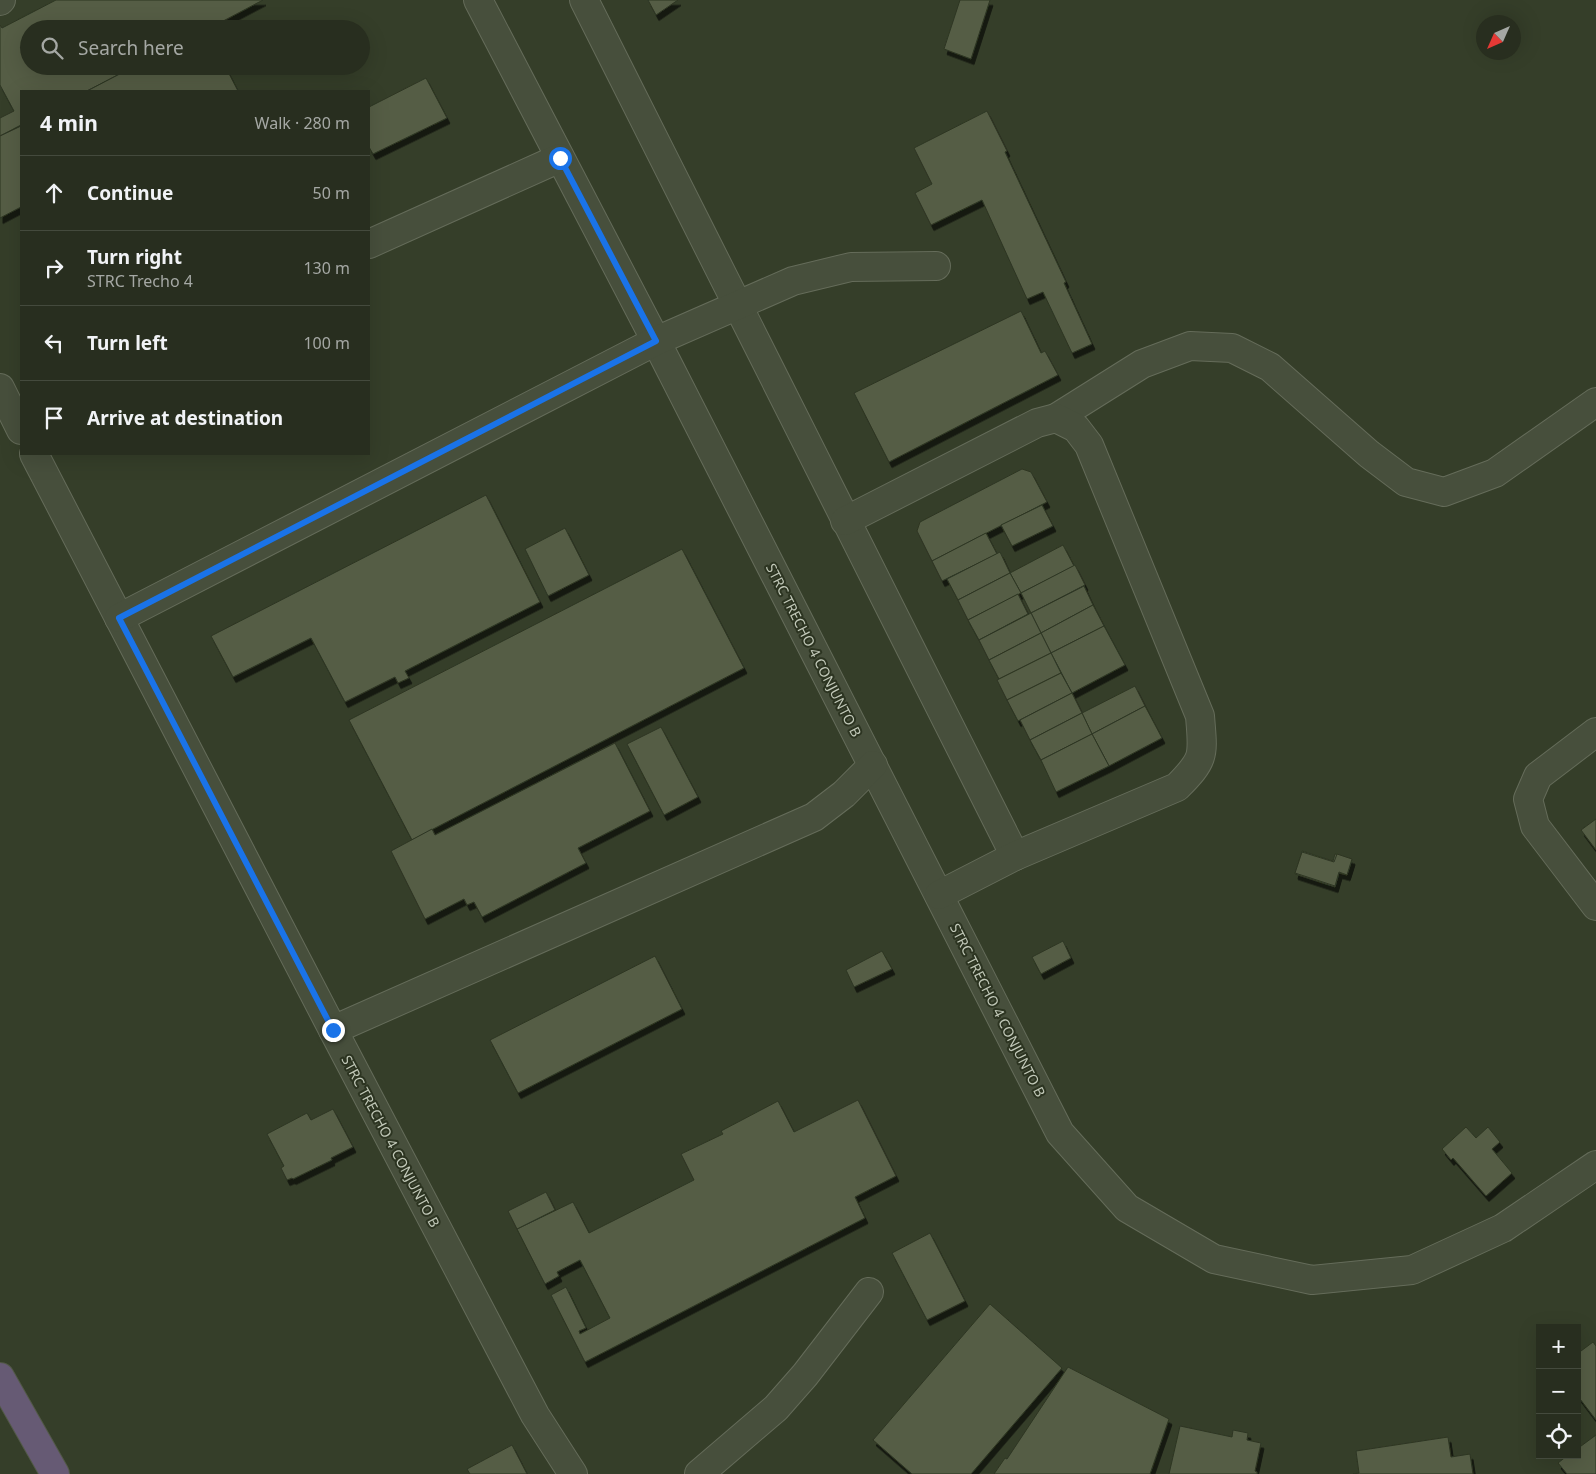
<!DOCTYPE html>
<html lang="en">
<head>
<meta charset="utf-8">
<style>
	body { margin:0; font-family:"Noto Sans",sans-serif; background:#303628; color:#f1f3f6 }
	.controls { position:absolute; right:15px; bottom:15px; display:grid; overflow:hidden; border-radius:0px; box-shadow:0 5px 20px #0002 }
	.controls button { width:45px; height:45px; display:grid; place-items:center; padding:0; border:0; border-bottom:1px solid #444a3d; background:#282e1f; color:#f1f3f6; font:25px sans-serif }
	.compass { position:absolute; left:1476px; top:15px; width:45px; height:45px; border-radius:50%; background:#282e1f; box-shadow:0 5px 20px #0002; rotate:225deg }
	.stop { position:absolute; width:15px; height:15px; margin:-11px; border:4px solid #1a73e8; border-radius:50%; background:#fff }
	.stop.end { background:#1a73e8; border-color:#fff; box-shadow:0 1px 5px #0008 }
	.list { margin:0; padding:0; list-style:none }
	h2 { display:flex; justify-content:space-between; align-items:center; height:65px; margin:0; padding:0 20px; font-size:21px }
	h2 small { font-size:16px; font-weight:400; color:#a5a8a4 }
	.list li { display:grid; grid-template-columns:32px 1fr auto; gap:15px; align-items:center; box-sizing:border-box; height:75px; padding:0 20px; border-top:1px solid #444a3d }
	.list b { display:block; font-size:19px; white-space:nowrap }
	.list p { margin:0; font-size:16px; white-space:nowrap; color:#a5a8a4 }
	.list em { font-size:16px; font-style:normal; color:#a5a8a4 }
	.icon { flex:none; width:28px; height:28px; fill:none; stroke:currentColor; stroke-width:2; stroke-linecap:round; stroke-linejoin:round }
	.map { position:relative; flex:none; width:1596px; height:1474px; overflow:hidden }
	.search { position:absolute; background:#282e1f; box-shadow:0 5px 20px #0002; left:20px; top:20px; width:350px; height:55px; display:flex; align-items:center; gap:12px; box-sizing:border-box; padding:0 18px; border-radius:28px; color:#a5a8a4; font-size:19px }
	.panel { position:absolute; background:#282e1f; box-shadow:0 5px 20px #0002; left:20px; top:90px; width:350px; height:365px; border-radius:0px }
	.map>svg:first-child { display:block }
	.building { fill:#545d45; stroke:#2e3623; filter:url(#shadow) }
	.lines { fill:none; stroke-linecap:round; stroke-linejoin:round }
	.minor-casing { stroke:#656c5a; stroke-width:30 }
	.highway-casing { stroke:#525947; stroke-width:30 }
	.minor { stroke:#474f3c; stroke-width:28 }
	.highway { stroke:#665a74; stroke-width:28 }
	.route { stroke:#1a73e8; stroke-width:6 }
	.labels { text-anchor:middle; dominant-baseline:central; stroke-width:4; stroke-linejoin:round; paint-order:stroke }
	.street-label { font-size:14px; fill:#c2c9b9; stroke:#2c3421 }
</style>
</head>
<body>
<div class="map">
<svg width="1596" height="1474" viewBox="0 0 1596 1474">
	<defs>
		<filter id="shadow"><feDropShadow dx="3" dy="5.5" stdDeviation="0" flood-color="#0009"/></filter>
	</defs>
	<rect width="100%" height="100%" fill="#353e29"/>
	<g class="building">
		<path d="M56,0h207l-55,29h-179v37h106l-48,25h-66v34l-21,11v-18l14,-7 -14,-26v-60l2,3z"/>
		<path d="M648,0h30l-22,15z"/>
		<path d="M960,0h30l-19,59 -27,-10z"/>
		<path d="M135,66h90l13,25h-151z"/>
		<path d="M426,78l21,40 -74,36 -4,-7v-40z"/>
		<path d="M987,111l20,40 -2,1 61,130 -2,1 28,61 -20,9 -29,-61 -16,7 -45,-99 -51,25 -16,-32 17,-9 -18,-36z"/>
		<path d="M21,126v81l-21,11v-82z"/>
		<path d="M1021,311l20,42 4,-2 13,24 -169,87 -35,-69z"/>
		<path d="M1022,469l9,3 16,30 -115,59 -15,-30 3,-9z"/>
		<path d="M486,495l54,107 -135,69 4,7 -11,5 -3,-6 -50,25 -34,-64 -78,39 -22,-41z"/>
		<path d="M1042,505l11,21 -41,20 -11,-21z"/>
		<path d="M565,528l24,47 -41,21 -23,-47z"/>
		<path d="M986,533l11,21 -55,27 -10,-20z"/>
		<path d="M1063,545l11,21 -53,27 -11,-20z"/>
		<path d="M682,549l62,119 -332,172 -63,-120z"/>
		<path d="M1000,552l10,21 -52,27 -11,-21z"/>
		<path d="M1075,565l10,20 -54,28 -10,-20z"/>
		<path d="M1010,573l11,20 -53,27 -10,-20z"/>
		<path d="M1084,586l9,19 -52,28 -10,-20z"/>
		<path d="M1018,594l10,20 -49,26 -11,-20z"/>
		<path d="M1093,605l11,21 -53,27 -10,-20z"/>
		<path d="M1031,613l10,20 -52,27 -10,-20z"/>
		<path d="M1104,626l21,39 -53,28 -21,-40z"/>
		<path d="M1041,633l10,20 -52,26 -10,-19z"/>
		<path d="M1051,653l10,20 -54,27 -10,-20z"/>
		<path d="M1061,673l11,20 -54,28 -11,-21z"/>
		<path d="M1135,686l10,20 -53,28 -10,-21z"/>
		<path d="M1072,693l10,20 -52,27 -10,-20z"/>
		<path d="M1145,706l17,32 -53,28 -17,-32z"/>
		<path d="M1082,713l10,21 -51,26 -11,-20z"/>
		<path d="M661,727l37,70 -34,18 -37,-71z"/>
		<path d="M1092,734l17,32 -53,26 -15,-32z"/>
		<path d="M615,743l35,68 -72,37 8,15 -104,54 -8,-15 -7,3 -3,-6 -39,20 -34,-68 41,-22 3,6z"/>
		<path d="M1596,819v31l-15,-20z"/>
		<path d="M1302,851l31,10 2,-7 17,5 -5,16 -8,-2 -4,14 -40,-13z"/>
		<path d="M1302,852l32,10 3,-8 15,5 -5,16 -8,-3 -4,14 -40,-13z"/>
		<path d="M1063,941l8,17 -30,16 -9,-17z"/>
		<path d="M882,951l10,18 -38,18 -8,-17z"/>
		<path d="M655,956l27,53 -164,84 -28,-53z"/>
		<path d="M858,1100l38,76 -41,21 10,21 -280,144 -34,-67 15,-8 20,41 -7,3 1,3 30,-16 -30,-58 -23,12 2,4 -14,8 -28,-55 56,-27 16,31 105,-53 -13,-26 42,-20 -2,-3 57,-30 16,31z"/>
		<path d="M333,1109l20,38 -22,11 1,2 -39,19 -1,-1 -5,2 -6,-12 3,-2 -17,-32 40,-21 4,7z"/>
		<path d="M1466,1127l10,11 12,-11 12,15 -8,7 20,24 -26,23 -33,-38 -2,2 -9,-11z"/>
		<path d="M546,1192l9,18 -38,19 -9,-18z"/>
		<path d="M930,1233l35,68 -38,19 -35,-67z"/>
		<path d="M990,1304l72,64 -91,106h-59l-39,-34z"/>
		<path d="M1593,1342l3,4v74l-19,-25v-41z"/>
		<path d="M1068,1367l101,52 -19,55h-156l11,-16 2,1z"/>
		<path d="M1180,1426l52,11 1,-7 15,3 -1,7 14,3 -6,28 2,1v2h-88z"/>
		<path d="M1596,1435v39h-29l-9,-11 10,-8h9v-6z"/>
		<path d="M1448,1437l3,20 19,-3 3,20h-120l6,-1 -3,-22z"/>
		<path d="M512,1445l15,29h-57l-3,-5z"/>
	</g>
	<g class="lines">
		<defs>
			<g id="minor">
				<path d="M478,0l178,341 404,792 67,75 87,51 98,21 100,-10 91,-42 93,-63"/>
				<path d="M584,0l431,856"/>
				<path d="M0,1l1,-1"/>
				<path d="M369,244l191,-86"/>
				<path d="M0,388l21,42"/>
				<path d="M1056,418l86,-54 48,-18 42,2 38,19 99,87 37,28 38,10 51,-19 101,-71"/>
				<path d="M34,454l299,576 202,385 38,59"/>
				<path d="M845,521l192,-98 19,-5 20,10 13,17 111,271c3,39 6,42 -23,71l-162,69 -76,39"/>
				<path d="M119,618l537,-277 137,-60 58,-14 85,-1"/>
				<path d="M1596,732l-58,44 -10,23 7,27 61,80"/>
				<path d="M333,1030l481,-213 30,-23 29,-29"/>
				<path d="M699,1474l77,-66 29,-33 64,-83"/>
			</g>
			<path id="highway" d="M0,1377l55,97"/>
		</defs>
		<use href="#minor" class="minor-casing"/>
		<use href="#highway" class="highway-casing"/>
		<use href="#minor" class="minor"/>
		<use href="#highway" class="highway"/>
	</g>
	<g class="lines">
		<path class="route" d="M333,1030l-214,-412 537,-277 -96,-183"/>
	</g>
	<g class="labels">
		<g class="street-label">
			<text transform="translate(814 650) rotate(63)">STRC TRECHO 4 CONJUNTO B</text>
			<text transform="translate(998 1010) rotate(63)">STRC TRECHO 4 CONJUNTO B</text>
			<text transform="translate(391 1141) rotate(62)">STRC TRECHO 4 CONJUNTO B</text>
		</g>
	</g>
</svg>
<div class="controls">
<button>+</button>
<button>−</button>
<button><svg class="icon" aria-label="locate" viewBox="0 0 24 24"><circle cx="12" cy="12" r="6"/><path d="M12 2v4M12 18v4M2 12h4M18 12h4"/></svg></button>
</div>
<svg class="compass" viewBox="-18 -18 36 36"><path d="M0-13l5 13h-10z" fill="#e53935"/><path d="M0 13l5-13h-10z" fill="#a5a8a4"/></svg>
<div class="stop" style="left:560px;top:158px"></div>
<div class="stop end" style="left:333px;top:1030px"></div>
<div class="search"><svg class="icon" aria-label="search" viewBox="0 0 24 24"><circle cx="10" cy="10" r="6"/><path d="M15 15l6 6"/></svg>Search here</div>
<section class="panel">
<h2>4 min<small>Walk · 280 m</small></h2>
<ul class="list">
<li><svg class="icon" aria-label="ahead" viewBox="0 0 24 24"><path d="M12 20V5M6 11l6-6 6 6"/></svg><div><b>Continue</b></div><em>50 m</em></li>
<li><svg class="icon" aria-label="right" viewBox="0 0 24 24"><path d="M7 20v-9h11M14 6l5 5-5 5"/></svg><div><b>Turn right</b><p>STRC Trecho 4</p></div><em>130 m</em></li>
<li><svg class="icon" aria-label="left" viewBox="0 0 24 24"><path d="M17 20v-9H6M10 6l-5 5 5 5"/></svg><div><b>Turn left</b></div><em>100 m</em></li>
<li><svg class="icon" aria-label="arrive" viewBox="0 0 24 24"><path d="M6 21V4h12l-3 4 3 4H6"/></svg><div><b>Arrive at destination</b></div></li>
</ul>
</section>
</div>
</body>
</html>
